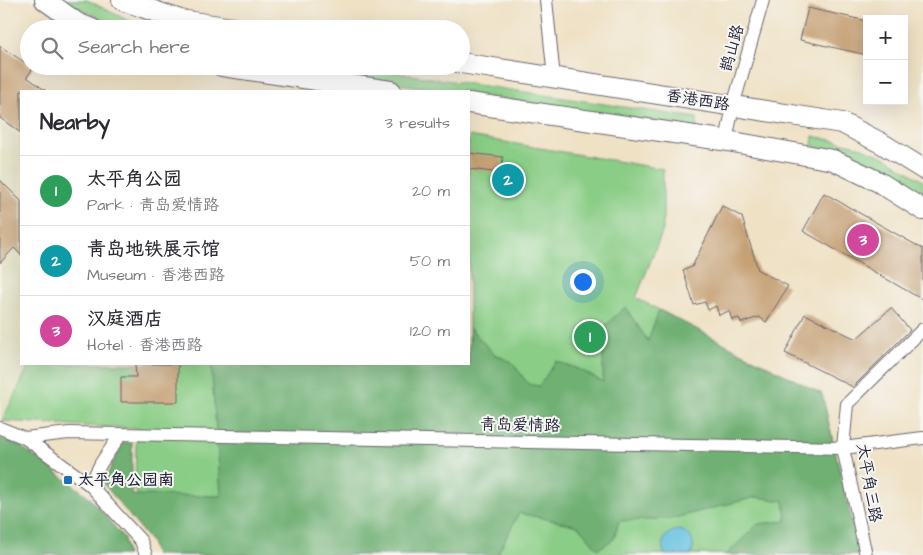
<!DOCTYPE html>
<html lang="en">
<head>
<meta charset="utf-8">
<style>
	body { margin:0; font-family:"Architects Daughter","LXGW WenKai TC",sans-serif; background:#f7f7f7; color:#2b2b33 }
	.controls { position:absolute; right:15px; top:15px; display:grid; overflow:hidden; border-radius:0px; box-shadow:0 5px 20px #0002 }
	.controls button { width:45px; height:45px; display:grid; place-items:center; padding:0; border:0; border-bottom:1px solid #e1e1e2; background:#fff; color:#2b2b33; font:25px sans-serif }
	.you { position:absolute; left:582px; top:281px; width:18px; height:18px; margin:-12px; border:4px solid #fff; border-radius:50%; background:#1a73e8; box-shadow:0 0 0 8px #1a73e833 }
	.badge { display:grid; place-items:center; width:32px; height:32px; border-radius:50%; background:#1f6fb2; color:#fff; font-size:16px; font-weight:700 }
	.pin { position:absolute; translate:-50% -50%; border:2px solid #fff; box-shadow:0 1px 5px #0006 }
	.list { margin:0; padding:0; list-style:none }
	h2 { display:flex; justify-content:space-between; align-items:center; height:65px; margin:0; padding:0 20px; font-size:21px }
	h2 small { font-size:16px; font-weight:400; color:#7c7c81 }
	.list li { display:grid; grid-template-columns:32px 1fr auto; gap:15px; align-items:center; box-sizing:border-box; height:70px; padding:0 20px; border-top:1px solid #e1e1e2 }
	.list b { display:block; font-size:19px; white-space:nowrap }
	.list p { margin:0; font-size:16px; white-space:nowrap; color:#7c7c81 }
	.list em { font-size:16px; font-style:normal; color:#7c7c81 }
	.icon { flex:none; width:28px; height:28px; fill:none; stroke:currentColor; stroke-width:2; stroke-linecap:round; stroke-linejoin:round }
	.map { position:relative; flex:none; width:923px; height:555px; overflow:hidden }
	.search { position:absolute; background:#fff; box-shadow:0 5px 20px #0002; left:20px; top:20px; width:450px; height:55px; display:flex; align-items:center; gap:12px; box-sizing:border-box; padding:0 18px; border-radius:28px; color:#7c7c81; font-size:19px }
	.panel { position:absolute; background:#fff; box-shadow:0 5px 20px #0002; left:20px; top:90px; width:450px; height:275px; border-radius:0px }
	.map>svg:first-child { display:block }
	.built { fill:#dfddbb }
	.green { fill:#8acd86; stroke:#567860 }
	.forest { fill:#6fb073; stroke:#486957 }
	.water { fill:#61bfdf; stroke:#42708d }
	.building { fill:#c6a176 }
	.lines { fill:none; stroke-linecap:round; stroke-linejoin:round }
	.street-casing { stroke:#6a656b; stroke-width:14 }
	.primary-casing { stroke:#6a656b; stroke-width:22 }
	.street { stroke:#fff; stroke-width:12 }
	.primary { stroke:#fff; stroke-width:20 }
	.poi-dot { fill:#1f6fb2; stroke:#f6f6f2; stroke-width:2 }
	.labels { text-anchor:middle; dominant-baseline:central; stroke-width:4; stroke-linejoin:round; paint-order:stroke }
	.street-label { font-size:16px; fill:#22223b; stroke:#f6f6f2 }
	.poi-label { font-size:16px; font-weight:bold; fill:#22223b; stroke:#f6f6f2; text-anchor:start }
</style>
</head>
<body>
<div class="map">
<svg width="923" height="555" viewBox="0 0 923 555">
	<rect width="100%" height="100%" fill="#f6f6f2"/>
	<filter id="ink" filterUnits="userSpaceOnUse"><feTurbulence type="fractalNoise" baseFrequency=".02" numOctaves="2"/><feDisplacementMap in="SourceGraphic" scale="10" xChannelSelector="R" yChannelSelector="G"/><feConvolveMatrix kernelMatrix="1 2 1 2 8 2 1 2 1" color-interpolation-filters="sRGB"/></filter>
	<filter id="wash" filterUnits="userSpaceOnUse"><feTurbulence type="fractalNoise" baseFrequency=".0096" numOctaves="4" result="noise"/><feDisplacementMap in="SourceGraphic" scale="20" xChannelSelector="R" yChannelSelector="G"/><feGaussianBlur stdDeviation="1.12" result="paint"/><feColorMatrix in="noise" values="0 0 0 0 0 0 0 0 0 0 0 0 0 0 0 0 0 1.4 0 .05"/><feComposite in="paint" operator="in"/></filter>
	<g filter="url(#wash)">
		<rect width="100%" height="100%" fill="#efe1c4"/>
		<path class="built" d="M1,124l20,15v225h9l-28,57 -2,-1z"/>
		<g class="green">
			<path d="M63,0h24l40,20 28,9h-33z"/>
			<path d="M281,66h71l345,52v11l-228,-35v-3h-22z"/>
			<path d="M469,136l194,33v61l-27,68 186,96 37,160 -692,1 -1,-9 -31,-56 1,-45 3,-16 -137,-8 28,-57h439z"/>
			<path d="M813,136l41,9 29,11 40,25v12l-45,-28 -28,-10 -38,-9z"/>
		</g>
		<g class="forest">
			<path d="M625,307l23,34 11,-31 163,84 37,160 -133,1 32,-31 28,-3 -2,-20 -28,-4 -86,22 -51,2 -5,18 -16,10 -20,-23 -59,-13 -22,42h-342l-4,-13 -48,-59 20,-40 9,-1v53l89,1 -10,-132h258l1,-36 24,26 18,8 16,22 11,2 17,-25 25,9 22,12v-54z"/>
			<path d="M0,438l20,8 67,49 37,43 3,17h-127z"/>
		</g>
		<path class="water" d="M680,530c12,4 16,14 11,25h-26c-6,-12 0,-24 15,-25z"/>
		<g id="blocks">
			<g class="building">
				<path d="M808,8l59,13v34l-67,-15z"/>
				<path d="M0,46l33,22 -6,9 19,14h-25v42l-21,-15z"/>
				<path d="M469,153l34,4 -2,16 -32,-4z"/>
				<path d="M0,180l21,21v54l-7,-7 -14,15z"/>
				<path d="M824,193l99,56v51l-120,-69z"/>
				<path d="M722,206l20,11 16,53 30,16 -22,36 -7,-5 -18,6 -2,-5 -7,2 -3,-9 -10,4 -3,-9 -8,4 -3,-8 -11,3 -11,-35 9,-3z"/>
				<path d="M891,308l19,22 -57,57 -68,-34 20,-39 51,25z"/>
				<path d="M135,364h43v38h-57v-25h15z"/>
			</g>
		</g>
	</g>
	<g filter="url(#ink)">
		<use href="#blocks" fill-opacity="0" stroke="#6a656b" stroke-width="1"/>
		<g class="lines">
			<defs>
				<g id="street">
					<path d="M546,0l8,78"/>
					<path d="M726,141l7,-35 30,-106"/>
					<path d="M0,428l25,10 65,47 51,56 5,14"/>
					<path d="M25,438l44,-5 774,15 80,-10"/>
					<path d="M90,485l11,-22 20,-29"/>
					<path d="M866,555l-23,-107 4,-44 76,-75"/>
				</g>
				<g id="primary">
					<path d="M45,0l32,23 15,6"/>
					<path d="M122,0l58,20 59,9"/>
					<path d="M461,63l381,60 39,20 42,26"/>
					<path d="M222,66l169,25"/>
					<path d="M469,103l253,37 111,20 46,22 44,28"/>
				</g>
			</defs>
			<use href="#street" class="street-casing"/>
			<use href="#primary" class="primary-casing"/>
			<use href="#street" class="street"/>
			<use href="#primary" class="primary"/>
		</g>
	</g>
	<rect class="poi-dot" x="63" y="475" width="10" height="10" rx="2.5"/>
	<g class="labels">
		<g class="street-label">
			<text transform="translate(732 48) rotate(-74)">鹊山路</text>
			<text transform="translate(698 100) rotate(9)">香港西路</text>
			<text transform="translate(520 425) rotate(1)">青岛爱情路</text>
			<text transform="translate(869 483) rotate(80)">太平角三路</text>
		</g>
		<g class="poi-label">
			<text x="78" y="480">太平角公园南</text>
		</g>
	</g>
</svg>
<div class="controls">
<button>+</button>
<button>−</button>
</div>
<div class="you"></div>
<div class="pin badge" style="left:590px;top:337px;background:#2e9e5b">1</div>
<div class="pin badge" style="left:508px;top:180px;background:#0f9aa8">2</div>
<div class="pin badge" style="left:863px;top:240px;background:#d1479c">3</div>
<div class="search"><svg class="icon" aria-label="search" viewBox="0 0 24 24"><circle cx="10" cy="10" r="6"/><path d="M15 15l6 6"/></svg>Search here</div>
<section class="panel">
<h2>Nearby<small>3 results</small></h2>
<ul class="list">
<li><span class="badge" style="background:#2e9e5b">1</span><div><b>太平角公园</b><p>Park · 青岛爱情路</p></div><em>20 m</em></li>
<li><span class="badge" style="background:#0f9aa8">2</span><div><b>青岛地铁展示馆</b><p>Museum · 香港西路</p></div><em>50 m</em></li>
<li><span class="badge" style="background:#d1479c">3</span><div><b>汉庭酒店</b><p>Hotel · 香港西路</p></div><em>120 m</em></li>
</ul>
</section>
</div>
</body>
</html>
